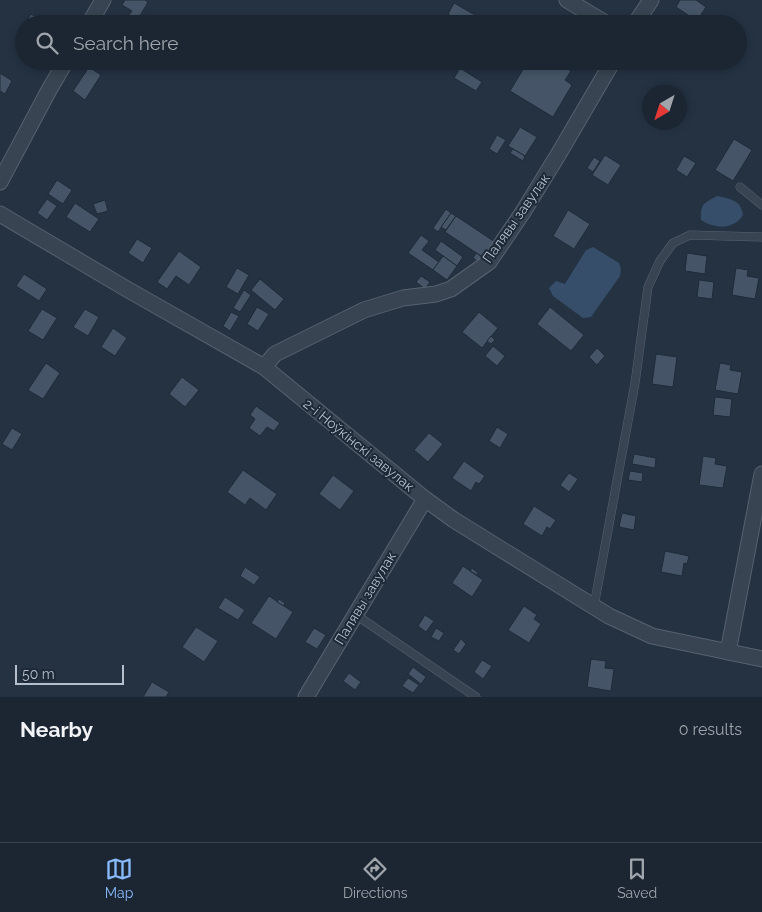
<!DOCTYPE html>
<html lang="en">
<head>
<meta charset="utf-8">
<style>
	body { margin:0; font-family:Raleway,sans-serif; background:#28323e; color:#f1f3f6 }
	.compass { position:absolute; left:642px; top:85px; width:45px; height:45px; border-radius:50%; background:#1b2632; box-shadow:0 2px 8px #0003; rotate:219deg }
	.scale { position:absolute; left:15px; bottom:12px; width:109px; box-sizing:border-box; padding-left:5px; border:2px solid #b5bfcc; border-top:0; font-size:14px; line-height:18px; white-space:nowrap; color:#b5bfcc; -webkit-text-stroke:4px #1d2937; paint-order:stroke }
	.list { margin:0; padding:0; list-style:none }
	h2 { display:flex; justify-content:space-between; align-items:center; height:65px; margin:0; padding:0 20px; font-size:21px }
	h2 small { font-size:16px; font-weight:400; color:#a0a5ac }
	.icon { flex:none; width:28px; height:28px; fill:none; stroke:currentColor; stroke-width:2; stroke-linecap:round; stroke-linejoin:round }
	.map { position:relative; flex:none; width:762px; height:697px; overflow:hidden }
	.search { position:absolute; background:#1b2632; box-shadow:0 2px 8px #0003; left:15px; right:15px; top:15px; height:55px; display:flex; align-items:center; gap:12px; box-sizing:border-box; padding:0 18px; border-radius:28px; color:#a0a5ac; font-size:19px }
	.sheet { height:145px; background:#1b2632 }
	nav { display:flex; justify-content:space-around; align-items:center; box-sizing:border-box; height:70px; border-top:1px solid #39434d; background:#1b2632; font-size:14px; color:#a0a5ac }
	nav a { display:grid; justify-items:center; gap:2px }
	nav .on { color:#88bafe }
	.map>svg:first-child { display:block }
	.water { fill:#374e6a }
	.building { fill:#455567; stroke:#1f2b39 }
	.lines { fill:none; stroke-linecap:round; stroke-linejoin:round }
	.service-casing { stroke:#56626f; stroke-width:9 }
	.minor-casing { stroke:#56626f; stroke-width:17 }
	.service { stroke:#394452; stroke-width:8 }
	.minor { stroke:#394452; stroke-width:15 }
	.labels { text-anchor:middle; dominant-baseline:central; stroke-width:4; stroke-linejoin:round; paint-order:stroke }
	.street-label { font-size:14px; fill:#b5bfcc; stroke:#1d2937 }
</style>
</head>
<body>
<div class="map">
<svg width="762" height="697" viewBox="0 0 762 697">
	<rect width="100%" height="100%" fill="#243242"/>
	<g class="water">
		<path d="M717,196c14,3 24,4 26,19 -9,15 -29,14 -42,5 -1,-16 3,-17 16,-24z"/>
		<path d="M593,247l26,16 2,6 -1,7 -29,41 -8,1 -30,-22 -4,-8 7,-7 9,3 21,-34z"/>
	</g>
	<g class="building">
		<path d="M125,0h20l3,2 -11,19 -9,-5 4,-5 -10,-6z"/>
		<path d="M680,0h16l10,7 -9,14 -21,-14z"/>
		<path d="M454,3l21,12 -5,9h-7l-15,-10z"/>
		<path d="M31,14l5,3 4,-1 5,3 1,5h-21z"/>
		<path d="M24,26v17l-7,-4z"/>
		<path d="M528,61h26l17,10 -6,9 7,5 -19,32 -43,-26z"/>
		<path d="M648,61h15l-4,7z"/>
		<path d="M89,67l12,8 -16,25 -12,-9z"/>
		<path d="M460,68l22,14 -6,9 -22,-13z"/>
		<path d="M0,73l12,8 -7,13 -5,-3z"/>
		<path d="M520,127l17,10 -12,19 -17,-10z"/>
		<path d="M497,135l9,5 -9,14 -8,-5z"/>
		<path d="M734,139l18,11 -19,31 -18,-11z"/>
		<path d="M513,149l12,7 -2,5 -13,-8z"/>
		<path d="M605,155l16,10 -13,20 -16,-10z"/>
		<path d="M684,156l12,7 -9,14 -11,-7z"/>
		<path d="M594,157l6,4 -7,11 -6,-4z"/>
		<path d="M57,180l15,10 -9,14 -15,-10z"/>
		<path d="M47,199l10,7 -10,14 -10,-7z"/>
		<path d="M105,200l3,11 -11,3 -4,-10z"/>
		<path d="M75,203l24,16 -9,13 -24,-15z"/>
		<path d="M446,209l5,4 -13,19 -5,-4z"/>
		<path d="M568,210l22,14 -16,25 -21,-13z"/>
		<path d="M451,213l5,3 -10,14 -5,-3z"/>
		<path d="M456,216l39,26 -11,16 -39,-26z"/>
		<path d="M421,235l8,6 -7,9 17,12 -6,8 -25,-17z"/>
		<path d="M137,239l15,9 -9,15 -15,-10z"/>
		<path d="M441,241l22,16 -6,9 -22,-16z"/>
		<path d="M179,251l22,16 -12,18 -13,-9 -9,13 -10,-7z"/>
		<path d="M476,253l8,5 -4,5 -7,-5z"/>
		<path d="M687,253l20,3 -2,18 -20,-3z"/>
		<path d="M443,256l14,10 -10,14 -14,-10z"/>
		<path d="M237,268l12,7 -11,19 -12,-7z"/>
		<path d="M736,268l12,2 -1,6 12,2 -4,21 -23,-4z"/>
		<path d="M24,274l23,15 -8,12 -23,-15z"/>
		<path d="M421,276l9,6 -5,7 -9,-7z"/>
		<path d="M260,279l24,20 -9,11 -24,-20z"/>
		<path d="M699,280l15,2 -2,17 -15,-2z"/>
		<path d="M244,290l7,5 -11,17 -7,-4z"/>
		<path d="M257,307l12,7 -11,17 -11,-7z"/>
		<path d="M550,307l34,28 -13,16 -34,-27z"/>
		<path d="M42,309l15,9 -14,22 -15,-9z"/>
		<path d="M85,309l14,8 -11,19 -15,-9z"/>
		<path d="M231,312l8,4 -9,15 -7,-5z"/>
		<path d="M479,312l19,16 -16,20 -20,-16z"/>
		<path d="M113,328l14,10 -12,18 -14,-9z"/>
		<path d="M491,336l4,4 -4,4 -4,-3z"/>
		<path d="M493,346l12,10 -8,10 -12,-10z"/>
		<path d="M597,348l8,8 -8,9 -8,-8z"/>
		<path d="M656,354l21,3 -4,30 -21,-3z"/>
		<path d="M46,363l14,10 -17,26 -15,-9z"/>
		<path d="M720,363l11,2 -1,5 12,2 -4,22 -23,-4z"/>
		<path d="M182,377l17,13 -14,17 -16,-13z"/>
		<path d="M715,397l17,2 -2,18 -17,-2z"/>
		<path d="M256,406l24,17 -6,8 -7,-4 -7,9 -11,-8 6,-9 -5,-4z"/>
		<path d="M497,427l11,7 -8,14 -11,-7z"/>
		<path d="M12,428l10,6 -10,16 -10,-6z"/>
		<path d="M429,433l14,11 -15,18 -14,-12z"/>
		<path d="M634,454l22,4 -1,10 -23,-4z"/>
		<path d="M703,456l13,2 -1,6 12,2 -4,22 -24,-3z"/>
		<path d="M464,461l21,15 -6,8 -3,-2 -5,9 -19,-13z"/>
		<path d="M243,470l34,24 -11,16 -16,-12 -5,7 -18,-13z"/>
		<path d="M630,471l13,2 -1,9 -14,-2z"/>
		<path d="M569,473l9,6 -9,13 -9,-7z"/>
		<path d="M333,475l21,16 -14,19 -21,-16z"/>
		<path d="M534,506l22,14 -6,9 -3,-2 -5,9 -19,-12z"/>
		<path d="M622,513l14,3 -2,14 -15,-3z"/>
		<path d="M665,551l24,5 -2,8 -3,-1 -2,13 -21,-4z"/>
		<path d="M463,566l20,14 -11,17 -20,-14z"/>
		<path d="M245,567l15,10 -6,8 -14,-9z"/>
		<path d="M472,568l6,5 -1,2 -7,-4z"/>
		<path d="M269,596l24,16 -17,27 -25,-16z"/>
		<path d="M225,597l20,13 -7,10 -20,-12z"/>
		<path d="M279,599l6,4 -1,3 -7,-4z"/>
		<path d="M524,606l13,9 -3,4 7,5 -12,19 -21,-13z"/>
		<path d="M425,615l9,6 -8,11 -8,-6z"/>
		<path d="M196,627l22,14 -14,21 -22,-15z"/>
		<path d="M314,628l12,7 -9,14 -12,-7z"/>
		<path d="M436,628l8,5 -5,8 -8,-4z"/>
		<path d="M461,639l5,5 -7,10 -6,-4z"/>
		<path d="M591,659l15,2 -1,7 9,1 -3,22 -24,-4z"/>
		<path d="M482,660l10,6 -9,13 -9,-7z"/>
		<path d="M413,667l13,10 -5,7 -13,-10z"/>
		<path d="M349,673l12,9 -6,8 -12,-9z"/>
		<path d="M408,678l11,7 -6,8 -11,-7z"/>
		<path d="M152,682l17,10 -3,5h-23z"/>
	</g>
	<g class="lines">
		<defs>
			<g id="service">
				<path d="M740,187l22,18"/>
				<path d="M594,606l41,-223 13,-96 12,-26 13,-18 17,-8 72,2"/>
				<path d="M356,615l120,82"/>
			</g>
			<g id="minor">
				<path d="M567,0l40,24"/>
				<path d="M89,24l14,-24"/>
				<path d="M635,24l16,-24"/>
				<path d="M0,182l49,-92 17,-29"/>
				<path d="M0,214l125,74 139,79 161,132 29,21 155,96 43,20 110,23"/>
				<path d="M264,367l11,-13 89,-44 39,-12 33,-4 15,-5 38,-27 34,-50 35,-57 55,-94"/>
				<path d="M728,652l34,-178"/>
				<path d="M306,697l119,-198"/>
			</g>
		</defs>
		<use href="#service" class="service-casing"/>
		<use href="#minor" class="minor-casing"/>
		<use href="#service" class="service"/>
		<use href="#minor" class="minor"/>
	</g>
	<g class="labels">
		<g class="street-label">
			<text transform="translate(516 218) rotate(-55)">Палявы завулак</text>
			<text transform="translate(359 445) rotate(39)">2-і Ноўкінскі завулак</text>
			<text transform="translate(365 598) rotate(-59)">Палявы завулак</text>
		</g>
	</g>
</svg>
<svg class="compass" viewBox="-18 -18 36 36"><path d="M0-13l5 13h-10z" fill="#e53935"/><path d="M0 13l5-13h-10z" fill="#a0a5ac"/></svg>
<div class="scale">50 m</div>
<div class="search"><svg class="icon" aria-label="search" viewBox="0 0 24 24"><circle cx="10" cy="10" r="6"/><path d="M15 15l6 6"/></svg>Search here</div>
</div>
<section class="sheet">
<h2>Nearby<small>0 results</small></h2>
<ul class="list">
</ul>
</section>
<nav>
<a class="on"><svg class="icon" aria-label="map" viewBox="0 0 24 24"><path d="M3 6l6-2 6 2 6-2v14l-6 2-6-2-6 2zM9 4v14M15 6v14"/></svg>Map</a>
<a><svg class="icon" aria-label="directions" viewBox="0 0 24 24"><path d="M12 3l9 9-9 9-9-9zM9 14v-3h6M13 9l2 2-2 2"/></svg>Directions</a>
<a><svg class="icon" aria-label="saved" viewBox="0 0 24 24"><path d="M7 4h10v16l-5-4-5 4z"/></svg>Saved</a>
</nav>
</body>
</html>
